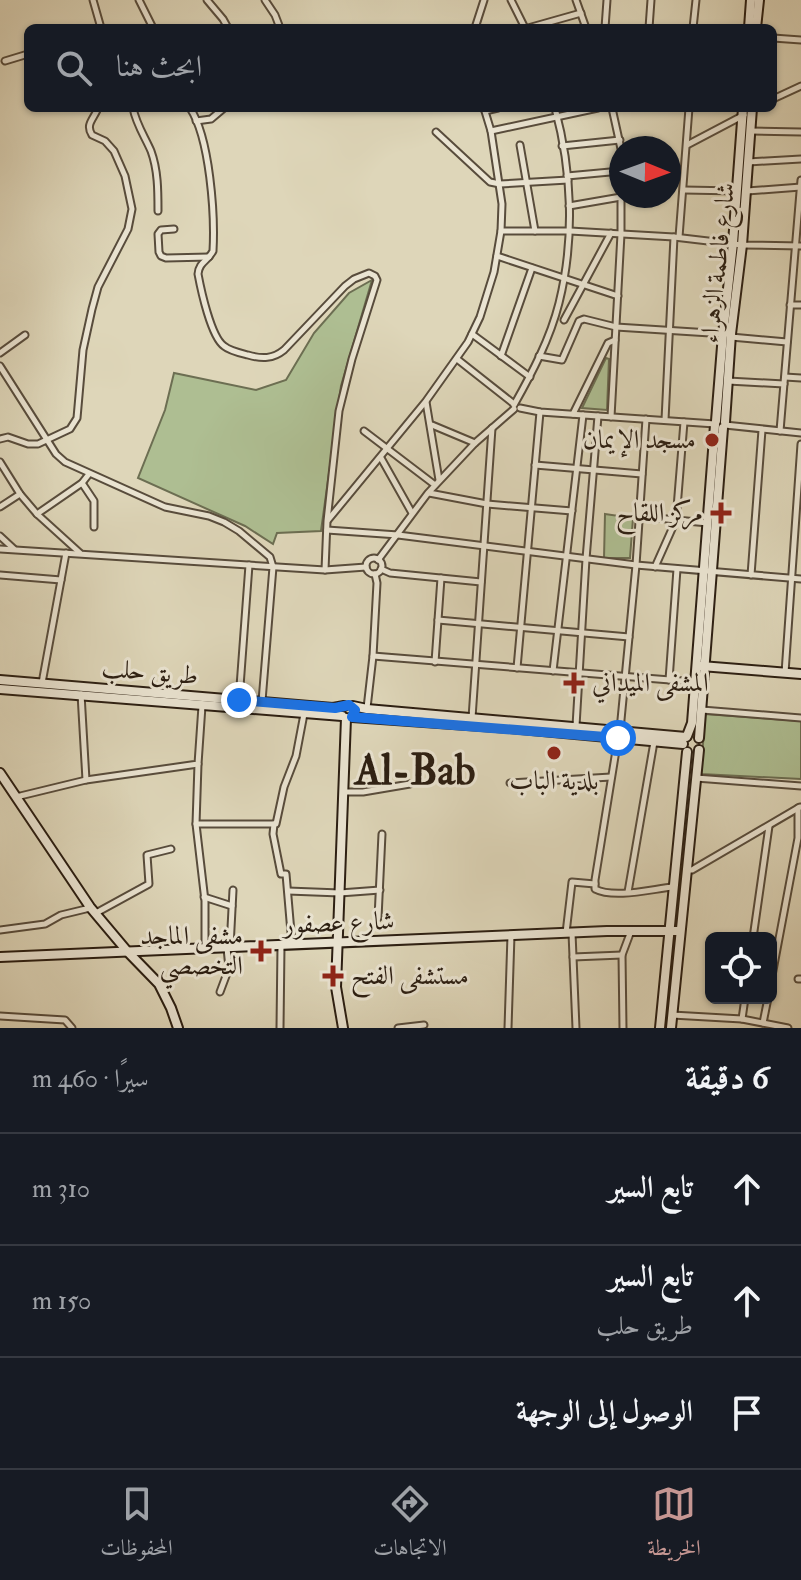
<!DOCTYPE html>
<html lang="ar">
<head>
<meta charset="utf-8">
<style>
	body { margin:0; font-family:"IM FELL Double Pica",Amiri,serif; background:#20242c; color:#f1f3f6; direction:rtl }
	.controls { position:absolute; right:24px; bottom:24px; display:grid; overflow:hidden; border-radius:12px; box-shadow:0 2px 6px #0004 }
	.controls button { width:72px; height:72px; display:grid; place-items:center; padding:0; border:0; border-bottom:2px solid #363941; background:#171b24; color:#f1f3f6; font:40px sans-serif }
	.compass { position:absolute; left:609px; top:136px; width:72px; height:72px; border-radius:50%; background:#171b24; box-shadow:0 2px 6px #0004; rotate:91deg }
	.stop { position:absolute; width:24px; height:24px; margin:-18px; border:6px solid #1a73e8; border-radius:50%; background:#fff }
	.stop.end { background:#1a73e8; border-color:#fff; box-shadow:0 2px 8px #0008 }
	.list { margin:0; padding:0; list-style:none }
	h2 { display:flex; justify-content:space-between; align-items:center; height:104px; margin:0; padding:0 32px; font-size:34px }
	h2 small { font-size:26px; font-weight:400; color:#9ea1a6 }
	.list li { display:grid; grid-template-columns:52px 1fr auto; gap:24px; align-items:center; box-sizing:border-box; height:112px; padding:0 32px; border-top:2px solid #363941 }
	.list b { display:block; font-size:30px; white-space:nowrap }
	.list p { margin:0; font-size:26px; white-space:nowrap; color:#9ea1a6 }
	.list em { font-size:26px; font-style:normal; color:#9ea1a6 }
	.icon { flex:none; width:44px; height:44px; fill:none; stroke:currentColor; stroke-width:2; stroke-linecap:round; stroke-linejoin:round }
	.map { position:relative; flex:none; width:801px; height:1028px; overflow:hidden; direction:ltr }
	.search { position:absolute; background:#171b24; box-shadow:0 2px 6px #0004; left:24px; right:24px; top:24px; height:88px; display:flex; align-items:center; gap:20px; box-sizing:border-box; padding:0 28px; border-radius:12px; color:#9ea1a6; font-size:30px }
	.sheet { height:440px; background:#171b24 }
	nav { display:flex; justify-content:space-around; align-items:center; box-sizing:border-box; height:112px; border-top:2px solid #363941; background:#171b24; font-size:22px; color:#9ea1a6 }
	nav a { display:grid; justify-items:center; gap:4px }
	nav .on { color:#c59692 }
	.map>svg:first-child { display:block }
	.green { fill:#aebe92; stroke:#6c6e52; stroke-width:2 }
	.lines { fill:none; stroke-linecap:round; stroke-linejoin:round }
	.street-casing { stroke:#584c3c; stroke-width:9 }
	.secondary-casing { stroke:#2b1e12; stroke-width:12 }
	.street { stroke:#eae4d2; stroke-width:5 }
	.secondary { stroke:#eae4d2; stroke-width:8 }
	.route { stroke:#1a73e8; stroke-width:10 }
	.poi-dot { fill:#8f2418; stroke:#eae4d2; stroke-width:3 }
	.labels { text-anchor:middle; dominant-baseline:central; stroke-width:6; stroke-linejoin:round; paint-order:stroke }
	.street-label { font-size:26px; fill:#2b1e12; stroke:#eae4d2 }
	.poi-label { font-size:26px; fill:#2b1e12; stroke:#eae4d2; text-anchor:end }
	.town-label { font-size:42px; font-weight:bold; fill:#2b1e12; stroke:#eae4d2 }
</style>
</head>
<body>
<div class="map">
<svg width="801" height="1028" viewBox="0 0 801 1028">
	<rect width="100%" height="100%" fill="#ded6b9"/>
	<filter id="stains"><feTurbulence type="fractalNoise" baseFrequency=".0025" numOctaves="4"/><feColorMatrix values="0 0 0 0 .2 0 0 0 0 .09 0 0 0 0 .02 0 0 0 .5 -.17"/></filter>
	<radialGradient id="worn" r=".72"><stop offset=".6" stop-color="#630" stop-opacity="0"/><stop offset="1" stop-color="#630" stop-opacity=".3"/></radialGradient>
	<g class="green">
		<path d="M372,280l-31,106 -20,145 -44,2 -4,11 -28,-18 -107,-48 27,-68 9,-37 82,17 30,-10 28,-47 35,-40z"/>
		<path d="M606,358l3,1 -2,51 -25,-2z"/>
		<path d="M605,514l28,4 -3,40h-26z"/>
		<path d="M705,714l96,7v58l-100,-5z"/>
	</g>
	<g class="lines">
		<defs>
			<g id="street">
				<path d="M93,0l8,28"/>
				<path d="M139,0l14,28"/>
				<path d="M207,0l16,19 5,9"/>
				<path d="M265,0l10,15 5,13"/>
				<path d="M511,0l14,28"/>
				<path d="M576,0l10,28"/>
				<path d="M475,28l9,-28"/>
				<path d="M528,28l53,-15"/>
				<path d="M605,28l2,-28"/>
				<path d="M649,28l2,-28"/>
				<path d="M693,28l3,-28"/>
				<path d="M773,38l28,2"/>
				<path d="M5,61l23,-7"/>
				<path d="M773,99l28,-13"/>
				<path d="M133,108c3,16 12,29 18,43 7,19 7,40 7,60"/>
				<path d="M190,108c20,30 25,107 23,143 -5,10 -14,11 -15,23 3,16 13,63 26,72 6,5 16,7 24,9 14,4 25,4 36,-5l61,-64 9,-7 15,-6 6,3 2,4 -25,79 -13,52 -12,110 -2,49"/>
				<path d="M612,108l9,41"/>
				<path d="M485,111l13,-3"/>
				<path d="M196,121l15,-2 13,-11"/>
				<path d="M491,131l107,-23"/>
				<path d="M750,131l51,1"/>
				<path d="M436,132l54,50 10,2 68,-4"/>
				<path d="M520,145l15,86"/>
				<path d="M687,145l57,-30"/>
				<path d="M562,146l58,-6"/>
				<path d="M748,162l53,-3"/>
				<path d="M567,176l54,-5"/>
				<path d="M684,190l53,1"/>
				<path d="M747,191l54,-4"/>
				<path d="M569,206l52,-9"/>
				<path d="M174,229l-13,1 -3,4 1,18 2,4 5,2 43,-1"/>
				<path d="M501,231h69l104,6 68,8 59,1"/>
				<path d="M679,237l10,-129"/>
				<path d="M497,256l121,40"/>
				<path d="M790,305h11"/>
				<path d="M564,320l47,-87"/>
				<path d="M472,334l58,43"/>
				<path d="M731,337l56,5"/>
				<path d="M0,353l25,-18"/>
				<path d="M501,356l31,-88"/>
				<path d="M539,356l23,4 17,-39 5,-2 32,8 110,7"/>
				<path d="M457,359l57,45"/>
				<path d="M0,366l56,88 9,8 100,45 44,9 15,6 15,9 31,26 3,10 -11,134"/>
				<path d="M785,377l16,1"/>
				<path d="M728,381l56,3"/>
				<path d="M426,402l13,78"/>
				<path d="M514,405c18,-32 36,-66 45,-102 16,-64 13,-132 -4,-195"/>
				<path d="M520,408l20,4 175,12"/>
				<path d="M573,414l35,-71 7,-3"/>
				<path d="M611,417l10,-183v-38"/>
				<path d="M665,420l9,-183"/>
				<path d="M684,422l-8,98 32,3"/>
				<path d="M432,425l43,18"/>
				<path d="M725,425l76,8"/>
				<path d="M364,431l71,54"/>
				<path d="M780,431l21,-251"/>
				<path d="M0,439l8,-2 20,7h10l32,-15 7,-11 6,-68 9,-41 6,-22 30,-58 4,-20 -7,-33 -11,-25 -9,-10 -13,-6c-7,-11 2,-16 6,-27"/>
				<path d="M381,458l31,55"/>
				<path d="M0,462l20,32 17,20 43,39"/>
				<path d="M535,465l107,9"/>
				<path d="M82,483l12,18v26"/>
				<path d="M429,493l58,11 85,7"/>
				<path d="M0,507l20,-13"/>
				<path d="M37,514l45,-31 7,-9"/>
				<path d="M639,516l37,4 -21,47"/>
				<path d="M328,520l98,-119 42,-59 12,-25 14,-45 7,-41 1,-27 -11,-73 -7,-23"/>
				<path d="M327,530l71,5 238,30 165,14"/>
				<path d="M0,536l14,13"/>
				<path d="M0,549l325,21 41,-3"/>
				<circle cx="374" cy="566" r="8"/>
				<path d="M378,560l50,-67 47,-50 39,-34"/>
				<path d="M381,569l9,4 91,9"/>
				<path d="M0,575l61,5"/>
				<path d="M751,575l11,-145"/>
				<path d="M438,620l191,17"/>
				<path d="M373,656l322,26"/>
				<path d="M435,662l6,-84"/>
				<path d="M517,668l23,-256"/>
				<path d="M553,671l30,-256"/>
				<path d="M785,673l16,-229"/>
				<path d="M669,680l8,-111"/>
				<path d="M42,683l24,-130"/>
				<path d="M81,694l5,86"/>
				<path d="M239,700l10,-135"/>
				<path d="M367,708l6,-52 4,-73 -2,-9"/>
				<path d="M702,710l99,8"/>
				<path d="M472,718l20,-290"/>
				<path d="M576,726l10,-167 12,-143"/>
				<path d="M620,730l16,-165 10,-146"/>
				<path d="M618,738l-23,142v9c19,10 57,0 78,-2"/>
				<path d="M198,764l-2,60h80l8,-37 12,-31 8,-42"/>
				<path d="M696,778l105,8"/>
				<path d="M510,783l101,-6"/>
				<path d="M344,792h19l47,-8"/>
				<path d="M16,797l70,-17 112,-16 4,-58"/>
				<path d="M196,824l9,77v47"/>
				<path d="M274,824l-1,10 8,40h5l6,70"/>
				<path d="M687,870h5l108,-63"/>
				<path d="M288,891l52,2 40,-3"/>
				<path d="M628,892l26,-150"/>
				<path d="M204,897l28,9"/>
				<path d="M96,913l53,-29 -2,-29 24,-6"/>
				<path d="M378,918l4,-84"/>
				<path d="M0,930l45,-6 16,-9 29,-7"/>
				<path d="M566,933l6,-51 23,2"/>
				<path d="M572,933l4,95"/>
				<path d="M753,938l16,-112"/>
				<path d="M230,947l3,-57"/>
				<path d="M573,957l49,-2"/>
				<path d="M798,979h3"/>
				<path d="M771,981l27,-143v-30"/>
				<path d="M220,992l9,-24 -2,-20"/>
				<path d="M672,1015l70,4 46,9"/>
				<path d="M0,1016l65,4 7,8"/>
				<path d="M742,1019l3,-21"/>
				<path d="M763,1023l5,-25"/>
				<path d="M280,1028l1,-82"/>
				<path d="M398,1028l26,-3"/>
				<path d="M508,1028l3,-93"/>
				<path d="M623,1028l-1,-73 9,-24"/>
			</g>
			<g id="secondary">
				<path d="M749,28l2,-28"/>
				<path d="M756,28l3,-28"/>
				<path d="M716,421l7,-87 10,-91 10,-135"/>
				<path d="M725,422l6,-88 11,-89 10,-137"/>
				<path d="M701,666l100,8"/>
				<path d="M0,680l333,28 11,-2"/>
				<path d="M0,689l342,27"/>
				<path d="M353,706l14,3 319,28"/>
				<path d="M352,717l158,11 173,16"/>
				<path d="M687,736l5,-13 23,-298"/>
				<path d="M699,738l24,-310"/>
				<path d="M0,773l90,134 37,44 32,33 12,24 7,20"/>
				<path d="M0,957l607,-26h73"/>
				<path d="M343,1028l-7,-41 10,-269"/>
				<path d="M660,1028l27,-276"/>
				<path d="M671,1028l28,-278"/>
			</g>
		</defs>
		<use href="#street" class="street-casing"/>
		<use href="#secondary" class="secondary-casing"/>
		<use href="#street" class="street"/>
		<use href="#secondary" class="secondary"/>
	</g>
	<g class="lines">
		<path class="route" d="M239,700l96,8 14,-3 6,5 -3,7 266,21"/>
	</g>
	<g class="poi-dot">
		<circle cx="712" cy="440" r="8"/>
		<path d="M717 501h8v8h8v8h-8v8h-8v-8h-8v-8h8z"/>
		<path d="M570 671h8v8h8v8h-8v8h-8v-8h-8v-8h8z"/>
		<circle cx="554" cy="753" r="8"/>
		<path d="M257 939h8v8h8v8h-8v8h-8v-8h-8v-8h8z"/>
		<path d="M329 964h8v8h8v8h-8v8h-8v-8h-8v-8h8z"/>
	</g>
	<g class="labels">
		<g class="street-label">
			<text transform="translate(718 263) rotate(-84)">شارع فاطمة الزهراء</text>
			<text transform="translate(150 672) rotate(5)">طريق حلب</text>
			<text transform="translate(339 923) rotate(-2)">شارع عصفور</text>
		</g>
		<g class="poi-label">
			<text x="696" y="440">مسجد الإيمان</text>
			<text x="703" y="513">مركز اللقاح</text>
			<text x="592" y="683" text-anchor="start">المشفى الميداني</text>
			<text x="554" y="781" text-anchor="middle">بلدية الباب</text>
			<text x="243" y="936">مشفى الماجد<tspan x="243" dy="30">التخصصي</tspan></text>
			<text x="351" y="976" text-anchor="start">مستشفى الفتح</text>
		</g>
		<g class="town-label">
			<text x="415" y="771">Al-Bab</text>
		</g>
	</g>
	<rect width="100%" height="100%" filter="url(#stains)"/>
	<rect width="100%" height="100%" fill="url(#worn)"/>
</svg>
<div class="controls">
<button><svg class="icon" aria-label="locate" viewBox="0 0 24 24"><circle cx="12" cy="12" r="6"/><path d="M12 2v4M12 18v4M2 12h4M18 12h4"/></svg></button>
</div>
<svg class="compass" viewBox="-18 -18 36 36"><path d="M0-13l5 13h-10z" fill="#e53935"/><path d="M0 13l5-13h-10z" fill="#9ea1a6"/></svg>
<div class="stop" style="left:618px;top:738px"></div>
<div class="stop end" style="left:239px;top:700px"></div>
<div class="search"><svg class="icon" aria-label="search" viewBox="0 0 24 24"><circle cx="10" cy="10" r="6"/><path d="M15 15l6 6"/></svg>ابحث هنا</div>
</div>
<section class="sheet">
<h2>6 دقيقة<small>سيرًا · 460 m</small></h2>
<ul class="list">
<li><svg class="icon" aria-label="ahead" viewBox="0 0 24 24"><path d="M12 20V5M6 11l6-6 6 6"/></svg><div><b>تابع السير</b></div><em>310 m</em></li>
<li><svg class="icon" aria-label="ahead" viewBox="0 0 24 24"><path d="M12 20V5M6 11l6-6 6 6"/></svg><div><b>تابع السير</b><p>طريق حلب</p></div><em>150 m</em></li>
<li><svg class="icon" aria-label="arrive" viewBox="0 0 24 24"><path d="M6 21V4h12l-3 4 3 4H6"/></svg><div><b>الوصول إلى الوجهة</b></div></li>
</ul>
</section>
<nav>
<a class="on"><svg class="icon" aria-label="map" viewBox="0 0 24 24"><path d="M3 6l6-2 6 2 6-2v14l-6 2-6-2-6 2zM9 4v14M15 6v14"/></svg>الخريطة</a>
<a><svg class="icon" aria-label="directions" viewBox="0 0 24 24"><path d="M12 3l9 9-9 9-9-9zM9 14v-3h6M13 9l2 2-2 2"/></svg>الاتجاهات</a>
<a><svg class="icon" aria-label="saved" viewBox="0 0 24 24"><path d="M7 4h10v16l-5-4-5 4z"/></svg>المحفوظات</a>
</nav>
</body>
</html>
